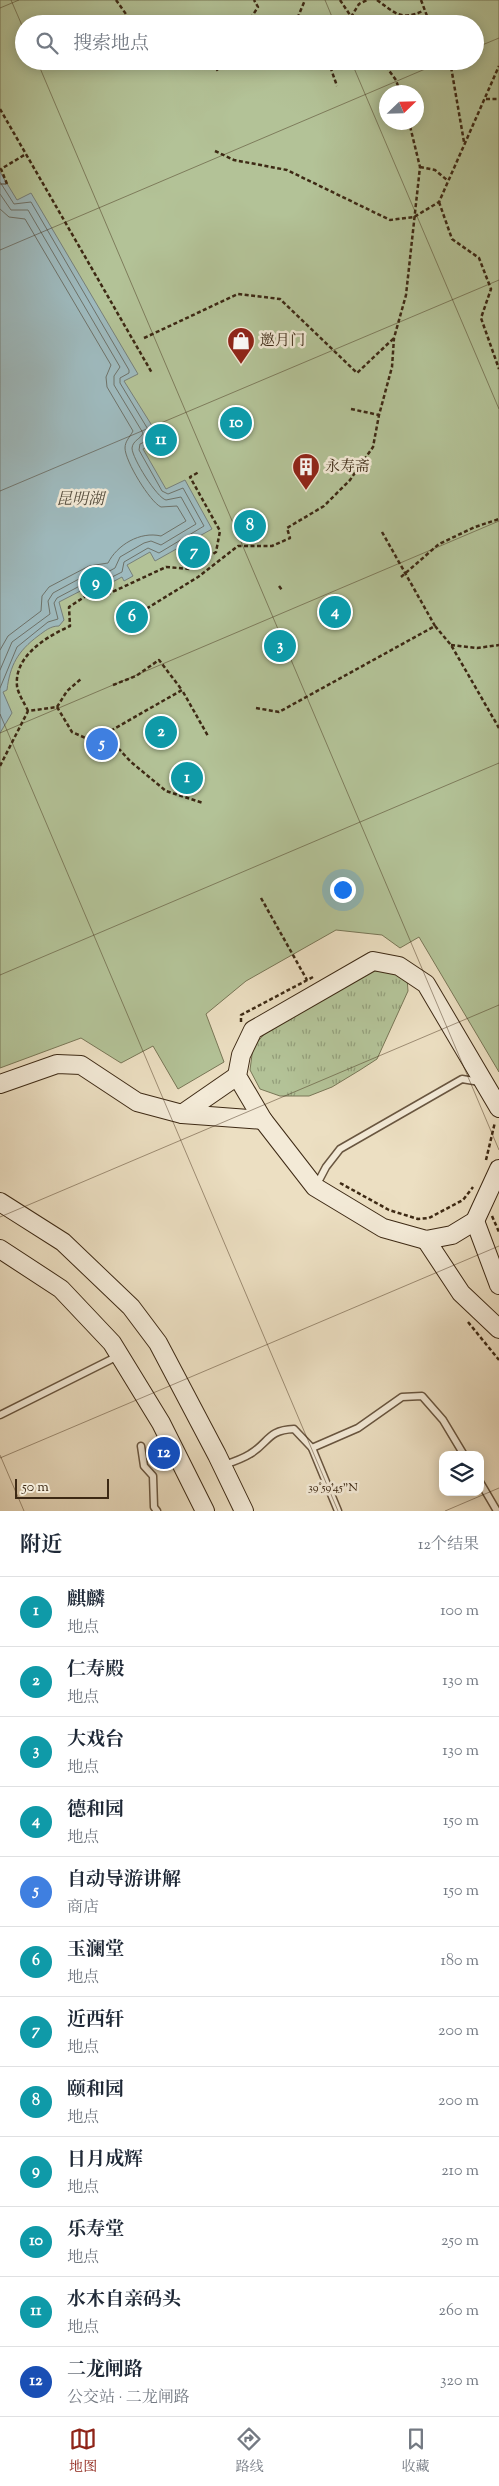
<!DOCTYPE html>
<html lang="zh">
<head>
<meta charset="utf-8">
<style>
	body { margin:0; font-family:"Sorts Mill Goudy","Noto Serif SC",serif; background:#f6f6f7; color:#1f2937 }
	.controls { position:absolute; right:15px; bottom:15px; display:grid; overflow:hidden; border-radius:10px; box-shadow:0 2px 12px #0003 }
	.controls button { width:45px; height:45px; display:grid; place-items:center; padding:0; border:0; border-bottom:1px solid #e0e1e3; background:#fff; color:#1f2937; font:25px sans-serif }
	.compass { position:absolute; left:379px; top:85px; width:45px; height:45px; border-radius:50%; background:#fff; box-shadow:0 2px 12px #0003; rotate:67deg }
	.scale { position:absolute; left:15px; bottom:12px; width:94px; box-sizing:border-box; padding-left:5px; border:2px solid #3d2914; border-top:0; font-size:14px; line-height:18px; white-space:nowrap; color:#3d2914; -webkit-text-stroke:4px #f3ead7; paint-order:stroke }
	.you { position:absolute; left:342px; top:889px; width:18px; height:18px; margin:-12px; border:4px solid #fff; border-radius:50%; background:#1a73e8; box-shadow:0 0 0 8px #1a73e833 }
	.badge { display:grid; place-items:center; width:32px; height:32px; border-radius:50%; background:#8f2418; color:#fff; font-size:16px; font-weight:700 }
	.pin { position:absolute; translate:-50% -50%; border:2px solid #fff; box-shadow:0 1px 5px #0006 }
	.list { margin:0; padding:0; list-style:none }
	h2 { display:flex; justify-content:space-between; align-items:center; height:65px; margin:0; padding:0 20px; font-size:21px }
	h2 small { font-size:16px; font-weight:400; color:#747a83 }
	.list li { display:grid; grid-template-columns:32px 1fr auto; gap:15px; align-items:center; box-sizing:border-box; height:70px; padding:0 20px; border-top:1px solid #e0e1e3 }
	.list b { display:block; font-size:19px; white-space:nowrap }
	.list p { margin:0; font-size:16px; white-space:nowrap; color:#747a83 }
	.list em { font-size:16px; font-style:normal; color:#747a83 }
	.icon { flex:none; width:28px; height:28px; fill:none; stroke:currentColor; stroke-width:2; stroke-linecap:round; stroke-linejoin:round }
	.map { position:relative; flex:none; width:499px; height:1511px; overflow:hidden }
	.search { position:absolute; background:#fff; box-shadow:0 2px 12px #0003; left:15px; right:15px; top:15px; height:55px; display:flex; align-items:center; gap:12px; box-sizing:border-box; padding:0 18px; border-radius:28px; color:#747a83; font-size:19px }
	.sheet { height:905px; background:#fff }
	nav { display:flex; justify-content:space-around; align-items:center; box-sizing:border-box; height:70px; border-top:1px solid #e0e1e3; background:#fff; font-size:14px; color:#747a83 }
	nav a { display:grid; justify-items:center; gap:2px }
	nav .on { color:#8f2418 }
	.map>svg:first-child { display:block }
	.grass { fill:url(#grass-tufts); stroke:#787656 }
	.green { fill:#b3c297; stroke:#787656; fill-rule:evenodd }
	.water { fill:#9ebabe; stroke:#77807a }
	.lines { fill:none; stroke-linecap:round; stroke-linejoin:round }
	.shore { stroke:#6e7269; stroke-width:1 }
	.ferry { stroke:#554d3e; stroke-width:1; stroke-dasharray:6 5; stroke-linecap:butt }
	.lane-casing { stroke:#695640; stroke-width:9 }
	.secondary-casing { stroke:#3d2914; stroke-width:20 }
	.path { stroke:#3d2914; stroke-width:2.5; stroke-dasharray:4 2.5; stroke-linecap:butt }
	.lane { stroke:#f3ead7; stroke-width:6 }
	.secondary { stroke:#f3ead7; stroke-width:18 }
	.ticks { fill:none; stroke:#3d2914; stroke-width:1; stroke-opacity:0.45 }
	.labels { text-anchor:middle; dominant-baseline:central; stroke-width:5; stroke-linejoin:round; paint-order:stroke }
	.poi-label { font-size:15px; fill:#3d2914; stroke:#f3ead7; text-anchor:start }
	.water-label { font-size:16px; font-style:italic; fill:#554d3e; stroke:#f3ead7 }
	.ticks-label { font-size:12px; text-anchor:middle; fill:#3d2914; stroke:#f3ead7; stroke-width:5; stroke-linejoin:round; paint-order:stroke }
</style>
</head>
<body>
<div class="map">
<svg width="499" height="1511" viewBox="0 0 499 1511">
	<defs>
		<pattern id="grass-tufts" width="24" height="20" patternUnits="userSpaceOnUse" patternTransform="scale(1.25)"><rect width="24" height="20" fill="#b3c297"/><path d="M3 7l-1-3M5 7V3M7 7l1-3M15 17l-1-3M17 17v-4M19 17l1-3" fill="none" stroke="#939e7a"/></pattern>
	</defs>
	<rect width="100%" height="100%" fill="#ecdfc2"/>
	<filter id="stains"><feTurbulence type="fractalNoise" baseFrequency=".004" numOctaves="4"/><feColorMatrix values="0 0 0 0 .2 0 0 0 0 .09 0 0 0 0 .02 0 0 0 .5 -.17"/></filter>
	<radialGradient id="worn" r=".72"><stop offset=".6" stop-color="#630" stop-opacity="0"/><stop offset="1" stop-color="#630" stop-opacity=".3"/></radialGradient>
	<path class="grass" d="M371,971h17l19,7 1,13 -31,68 -17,11 -28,17 -23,9h-29l-20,-7 -10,-19 3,-23 14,-16z"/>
	<path class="green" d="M0,0h499v1072l-80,-135 -19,11 -18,-13 -46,-5 -90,51 -40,33 18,48 -46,27 -25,-43 -32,17 -40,-25 -81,30zM24,24h451v37h-451zM386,92h30v30h-30z"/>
	<path class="water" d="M0,172l17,28 14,-7 107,181 -14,7 37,59 -18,9 23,40 19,-9 27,49 -57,32 -5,-9 -23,13 6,11 -9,5 -2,-4 -23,12 -3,-6 -37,19 5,18 -5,6c-9,0 -14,5 -21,10 -20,15 -28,29 -31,54l-4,2 9,21 -12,20z"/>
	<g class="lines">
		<g class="shore">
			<path d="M0,182l14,22 17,-2 98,168v3l-9,5v5l32,53 -1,3 -11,5 -1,6 23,41 6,3 15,-6 21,38 -45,27 -11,-5 -24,14 -2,10 -18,9 -11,-2 -36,19 -3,5 4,16 -10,3 -31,25 -17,41"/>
			<path d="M0,194l11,16h17l92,157 -6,9v9l29,48c-2,6 -10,7 -11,15 0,10 25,50 34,52l15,-3 15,27 -35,21 -10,-4 -7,2 -24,14 -5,11 -11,6 -14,-1 -37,20 -5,8 2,13 -38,28 -12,28"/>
			<path d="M0,209l9,8 16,2 86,146 -5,12 1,10 26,44c-3,6 -8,10 -8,17 0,13 25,54 36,59l16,-1 9,15 -25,15c-21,-5 -44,9 -53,27l-19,3 -40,21 -7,9 -1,15 -33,25 -8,14"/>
		</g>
		<path class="ferry" d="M0,184h7"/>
		<defs>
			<g id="lane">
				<path d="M316,1186l10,-19 14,-18 122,-70 18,3"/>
				<path d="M0,1415l118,-59"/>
				<path d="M141,1446l3,20 9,10 1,31 3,4"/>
				<path d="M312,1448l46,-20 44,-31 20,-1 21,24 21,35"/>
				<path d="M224,1465c9,-3 18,-6 26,-11 19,-11 17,-24 44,-25l18,19 26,63"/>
				<path d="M480,1482l17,29"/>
			</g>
			<g id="secondary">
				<path d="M0,1084l57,-20 24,1 56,37 45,12 81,6"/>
				<path d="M499,1108l-73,-124 -27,-18 -26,-5 -120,69 -12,25 -4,21 26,44 52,67 68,41 43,12 26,-5 23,-14 24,-52"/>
				<path d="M182,1114l55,-38"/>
				<path d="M0,1202l63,40 68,65 27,36 59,112 27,56"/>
				<path d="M475,1221l24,64"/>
				<path d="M426,1240l35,53 38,36"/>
				<path d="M0,1249l61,40 51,54 49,80 44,88"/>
			</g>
		</defs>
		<use href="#lane" class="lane-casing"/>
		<use href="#secondary" class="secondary-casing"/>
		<g class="path">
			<path d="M116,0l17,24"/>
			<path d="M340,0l16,24"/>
			<path d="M377,0c18,13 24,21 46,11"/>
			<path d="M421,0l9,24"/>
			<path d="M351,17l8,-13 8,-4"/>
			<path d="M247,24l11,-17 -4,-7"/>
			<path d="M295,24l10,-24"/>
			<path d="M207,61l10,9 6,-9"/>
			<path d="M330,61v5l7,20"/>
			<path d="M382,61l14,19 4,12"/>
			<path d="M450,61l14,81"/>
			<path d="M486,99h13"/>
			<path d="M0,109l152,264"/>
			<path d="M215,151l19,9 53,10 103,50 24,-3 25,-15 60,-136"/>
			<path d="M420,167l15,3 12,10"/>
			<path d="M7,184l-6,-15 25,-15"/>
			<path d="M439,202l13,37 27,19 12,31 -10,29 18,51"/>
			<path d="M144,338l94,-44 42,5 77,74 37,-35"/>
			<path d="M351,409l28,6"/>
			<path d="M382,532l53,94"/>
			<path d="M401,577l38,-33 36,-17 24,-8"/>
			<path d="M279,586l3,4"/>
			<path d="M141,612l57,-35 40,-31h34l18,-8 -3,-10 37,-22 26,-26 23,-33 6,-32 13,-48 2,-29 12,-43 14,-128 -11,-45"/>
			<path d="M451,645l26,3 22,-3"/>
			<path d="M113,685l23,-9 23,-16 23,30"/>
			<path d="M57,707l10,-16 15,-13"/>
			<path d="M256,708l23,4 156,-86 16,19 48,83"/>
			<path d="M28,711c-3,-7 -10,-17 -11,-25 -3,-30 29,-49 53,-60l-1,-19 26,-17 13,4 58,-27 24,2 26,-17 4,-21 -30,-54 9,-5"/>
			<path d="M105,734l77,-44 26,46"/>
			<path d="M0,766l28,-55 29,-4 15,25 18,8 15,-6 26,28 35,29 37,12"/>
			<path d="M261,898l46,82"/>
			<path d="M241,1022v-7l72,-38"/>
			<path d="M486,1160l9,-38"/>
			<path d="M340,1183l49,27 29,9 11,-1 34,-18 10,-13"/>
			<path d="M492,1216l7,16"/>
			<path d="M468,1322l31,38"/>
		</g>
		<use href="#lane" class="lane"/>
		<use href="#secondary" class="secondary"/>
	</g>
	<path class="ticks" d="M11,0l13,30M325,0l10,24M0,8l19,-8M475,48l24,-10M37,61l462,1089M351,61l148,348M0,250l444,-189M0,491l499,-211M0,714l338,797M0,733l499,-212M0,975l499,-212M0,1217l499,-212M0,1455l24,56M0,1458l499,-212M445,1511l54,-23"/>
	<defs>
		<symbol id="shop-pin" viewBox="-11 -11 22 30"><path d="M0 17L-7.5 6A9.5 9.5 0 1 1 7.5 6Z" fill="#8f2418" stroke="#f3ead7"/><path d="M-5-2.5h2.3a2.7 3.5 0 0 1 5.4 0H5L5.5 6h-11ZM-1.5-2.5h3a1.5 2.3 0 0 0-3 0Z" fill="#fff"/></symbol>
		<symbol id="building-pin" viewBox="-11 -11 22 30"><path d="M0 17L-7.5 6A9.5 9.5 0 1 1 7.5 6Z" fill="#8f2418" stroke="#f3ead7"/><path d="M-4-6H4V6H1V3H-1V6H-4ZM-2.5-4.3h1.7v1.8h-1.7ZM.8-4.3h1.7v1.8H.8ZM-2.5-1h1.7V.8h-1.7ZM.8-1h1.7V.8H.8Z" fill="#fff"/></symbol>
	</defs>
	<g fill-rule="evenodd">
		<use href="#shop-pin" x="225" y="325" width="32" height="43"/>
		<use href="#building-pin" x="290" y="451" width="32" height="43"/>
	</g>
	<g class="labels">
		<g class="poi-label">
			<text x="260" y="341">邀月门</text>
			<text x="325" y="467">永寿斋</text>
		</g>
		<g class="water-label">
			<text x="80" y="500">昆明湖</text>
		</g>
	</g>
	<g class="ticks-label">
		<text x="333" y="1491">39°59'45"N</text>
	</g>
	<rect width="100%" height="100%" filter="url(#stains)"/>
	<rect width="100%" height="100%" fill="url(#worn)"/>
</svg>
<div class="controls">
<button><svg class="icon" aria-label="layers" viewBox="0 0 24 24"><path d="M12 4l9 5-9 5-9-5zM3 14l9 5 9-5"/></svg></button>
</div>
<svg class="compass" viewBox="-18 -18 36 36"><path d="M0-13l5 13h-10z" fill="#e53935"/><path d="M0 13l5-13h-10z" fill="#747a83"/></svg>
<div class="scale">50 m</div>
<div class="you"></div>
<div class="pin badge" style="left:187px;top:778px;background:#0f9aa8">1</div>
<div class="pin badge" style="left:161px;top:732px;background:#0f9aa8">2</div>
<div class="pin badge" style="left:280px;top:646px;background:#0f9aa8">3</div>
<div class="pin badge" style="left:335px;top:612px;background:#0f9aa8">4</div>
<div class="pin badge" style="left:102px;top:744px;background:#3f7fe0">5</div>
<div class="pin badge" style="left:132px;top:617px;background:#0f9aa8">6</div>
<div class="pin badge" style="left:194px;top:552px;background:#0f9aa8">7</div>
<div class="pin badge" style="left:250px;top:526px;background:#0f9aa8">8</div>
<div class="pin badge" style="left:96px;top:583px;background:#0f9aa8">9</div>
<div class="pin badge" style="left:236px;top:423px;background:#0f9aa8">10</div>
<div class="pin badge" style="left:161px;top:440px;background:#0f9aa8">11</div>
<div class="pin badge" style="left:164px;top:1453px;background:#1a4fb4">12</div>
<div class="search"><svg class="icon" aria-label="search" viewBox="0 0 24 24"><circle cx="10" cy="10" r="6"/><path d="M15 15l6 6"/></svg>搜索地点</div>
</div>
<section class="sheet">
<h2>附近<small>12个结果</small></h2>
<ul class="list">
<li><span class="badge" style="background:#0f9aa8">1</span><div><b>麒麟</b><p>地点</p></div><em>100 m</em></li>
<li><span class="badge" style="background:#0f9aa8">2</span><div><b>仁寿殿</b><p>地点</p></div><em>130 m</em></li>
<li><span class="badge" style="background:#0f9aa8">3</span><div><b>大戏台</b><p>地点</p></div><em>130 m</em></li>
<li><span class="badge" style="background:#0f9aa8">4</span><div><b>德和园</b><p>地点</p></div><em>150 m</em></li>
<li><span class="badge" style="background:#3f7fe0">5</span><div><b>自动导游讲解</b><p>商店</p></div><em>150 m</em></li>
<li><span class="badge" style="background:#0f9aa8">6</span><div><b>玉澜堂</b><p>地点</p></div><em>180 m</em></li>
<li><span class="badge" style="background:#0f9aa8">7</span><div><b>近西轩</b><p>地点</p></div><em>200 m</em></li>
<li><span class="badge" style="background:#0f9aa8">8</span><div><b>颐和园</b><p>地点</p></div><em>200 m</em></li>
<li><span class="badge" style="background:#0f9aa8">9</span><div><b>日月成辉</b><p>地点</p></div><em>210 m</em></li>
<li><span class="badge" style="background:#0f9aa8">10</span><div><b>乐寿堂</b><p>地点</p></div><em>250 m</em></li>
<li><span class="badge" style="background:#0f9aa8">11</span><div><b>水木自亲码头</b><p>地点</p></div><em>260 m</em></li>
<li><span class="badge" style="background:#1a4fb4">12</span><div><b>二龙闸路</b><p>公交站 · 二龙闸路</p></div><em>320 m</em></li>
</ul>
</section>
<nav>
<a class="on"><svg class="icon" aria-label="map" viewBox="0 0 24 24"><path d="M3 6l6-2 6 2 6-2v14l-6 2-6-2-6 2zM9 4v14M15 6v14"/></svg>地图</a>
<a><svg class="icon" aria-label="directions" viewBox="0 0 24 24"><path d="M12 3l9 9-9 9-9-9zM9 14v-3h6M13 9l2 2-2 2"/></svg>路线</a>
<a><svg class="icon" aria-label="saved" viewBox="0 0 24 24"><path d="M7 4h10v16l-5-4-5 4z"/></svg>收藏</a>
</nav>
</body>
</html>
